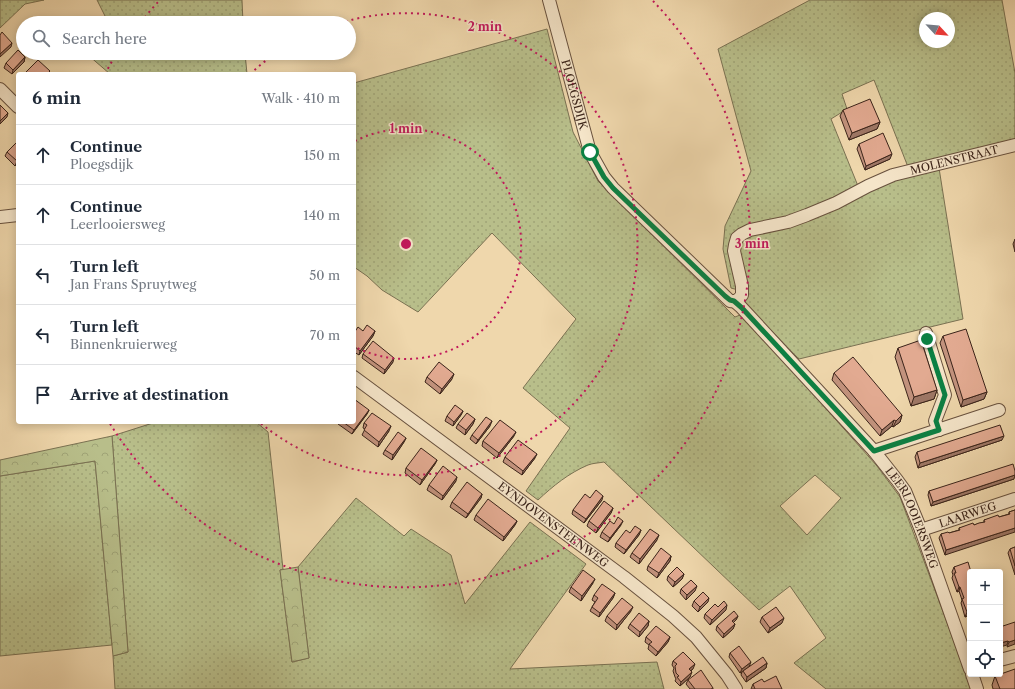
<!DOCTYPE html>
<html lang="en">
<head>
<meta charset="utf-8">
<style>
	body { margin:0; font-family:"Libre Caslon Text",serif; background:#f6f6f7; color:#1f2937 }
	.controls { position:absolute; right:12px; bottom:12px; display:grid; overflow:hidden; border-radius:4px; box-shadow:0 2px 10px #0003 }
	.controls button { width:36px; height:36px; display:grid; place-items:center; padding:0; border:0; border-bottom:1px solid #e0e1e3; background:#fff; color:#1f2937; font:20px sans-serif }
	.compass { position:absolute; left:919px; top:12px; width:36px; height:36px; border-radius:50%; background:#fff; box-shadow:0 2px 10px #0003; rotate:116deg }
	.stop { position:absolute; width:12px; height:12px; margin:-9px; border:3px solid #0b8043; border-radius:50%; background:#fff }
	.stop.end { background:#0b8043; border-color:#fff; box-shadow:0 1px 4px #0008 }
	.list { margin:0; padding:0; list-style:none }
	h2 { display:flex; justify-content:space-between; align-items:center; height:52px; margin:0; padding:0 16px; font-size:17px }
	h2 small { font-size:13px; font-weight:400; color:#747a83 }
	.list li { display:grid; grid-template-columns:26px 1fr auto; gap:12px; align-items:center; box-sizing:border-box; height:60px; padding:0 16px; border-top:1px solid #e0e1e3 }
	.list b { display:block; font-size:15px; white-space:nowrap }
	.list p { margin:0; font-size:13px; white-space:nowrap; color:#747a83 }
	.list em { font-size:13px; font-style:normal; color:#747a83 }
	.icon { flex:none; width:22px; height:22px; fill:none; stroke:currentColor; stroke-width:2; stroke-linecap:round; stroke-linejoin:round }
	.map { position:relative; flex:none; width:1015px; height:689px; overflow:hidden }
	.search { position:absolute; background:#fff; box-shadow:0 2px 10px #0003; left:16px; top:16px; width:340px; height:44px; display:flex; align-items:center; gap:10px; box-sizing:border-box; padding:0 14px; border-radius:22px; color:#747a83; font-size:15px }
	.panel { position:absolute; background:#fff; box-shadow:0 2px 10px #0003; left:16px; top:72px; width:340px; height:352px; border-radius:4px }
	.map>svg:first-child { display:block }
	.grass { fill:url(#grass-dots); stroke:#7a7152; fill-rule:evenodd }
	.forest { fill:url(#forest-crowns); stroke:#7a7152 }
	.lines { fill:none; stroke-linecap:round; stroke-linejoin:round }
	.minor-casing { stroke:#68513e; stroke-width:14 }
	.minor { stroke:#f5e5c9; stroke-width:12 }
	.wall { fill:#c2927d; stroke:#3b241a }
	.shaded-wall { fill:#9e7766; stroke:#3b241a }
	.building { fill:#e2aa91; stroke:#3b241a }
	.route { stroke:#0b8043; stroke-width:5 }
	.ring { fill:none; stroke:#c2185b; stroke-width:2; stroke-dasharray:2 4 }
	.labels { text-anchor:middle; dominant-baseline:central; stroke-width:3; stroke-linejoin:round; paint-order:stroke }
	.street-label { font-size:11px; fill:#3b241a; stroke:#f5e5c9 }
	.centre { fill:#c2185b; stroke:#f5e5c9; stroke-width:2 }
	.ring-label { font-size:12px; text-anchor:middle; font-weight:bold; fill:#c2185b; stroke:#f5e5c9; stroke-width:3; stroke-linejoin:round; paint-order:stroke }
</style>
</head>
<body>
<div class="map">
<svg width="1015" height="689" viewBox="0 0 1015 689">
	<defs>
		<pattern id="grass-dots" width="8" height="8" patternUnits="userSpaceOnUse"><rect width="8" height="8" fill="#b8be8a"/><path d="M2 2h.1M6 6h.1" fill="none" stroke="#9fa376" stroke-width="1.8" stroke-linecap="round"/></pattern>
		<pattern id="forest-crowns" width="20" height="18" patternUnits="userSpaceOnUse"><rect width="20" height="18" fill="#b8be8a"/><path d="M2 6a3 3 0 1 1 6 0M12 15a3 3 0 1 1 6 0" fill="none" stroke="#9fa376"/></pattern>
	</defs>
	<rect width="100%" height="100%" fill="#efd7ac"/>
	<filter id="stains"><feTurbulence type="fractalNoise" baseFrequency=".005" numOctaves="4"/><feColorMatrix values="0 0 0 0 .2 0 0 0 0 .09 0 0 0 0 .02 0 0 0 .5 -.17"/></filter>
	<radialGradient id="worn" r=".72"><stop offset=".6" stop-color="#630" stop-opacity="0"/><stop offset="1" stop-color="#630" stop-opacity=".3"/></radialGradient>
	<g class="grass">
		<path d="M0,0h44l-19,4 -25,24z"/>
		<path d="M97,0h145l1,23h-136l1,-1z"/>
		<path d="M810,0h192l13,73v70l-107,24 -34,-87 -32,14 5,15 -16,10 27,67 -69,32 -49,12 -2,60 -7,-2 -8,-39 2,-23 26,-55 -33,-122zM925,18h24v24h-24z"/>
		<path d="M547,29l26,103 25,49 137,136 5,-2 48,51 89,100 23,31 72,192h-146l-32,-26 32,-25 -36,-52 -31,24 -155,-148c-5,1 -11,1 -16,3 -19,8 -35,21 -50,35l-12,-9 44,-63 -47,-40 53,-69 -84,-86 -74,79 -36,-22 -15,-14 -13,-9v-184zM815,475l26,23 -34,37 -27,-29z"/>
		<path d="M90,53h155l2,21h-137l-22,-19z"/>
		<path d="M939,168l24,151 -164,40 -54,-55 -6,-54 5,-13 141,-54z"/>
		<path d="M156,422h100l12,10 15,137 -3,1 12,92 17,-4 -11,-91 58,-69 48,38 7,-7 40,26 14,49 65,-82 56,42 -76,105 147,-7 7,27h-549l-2,-33 15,-4 -16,-216z"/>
		<path d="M95,461l17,184 -112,11v-180z"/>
	</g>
	<g class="forest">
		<path d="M112,436l16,216 -15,4 -18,-195 -95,15v-16z"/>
		<path d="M298,567l11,91 -17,4 -12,-92z"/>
	</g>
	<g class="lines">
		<defs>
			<g id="minor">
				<path id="s1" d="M549,0l41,152 14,25 9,11 117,113c6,1 8,-1 12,-6v-9l-8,-35 1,-6 2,-7 5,-4 8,-4 38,-8 19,-7 29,-12 32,-17 25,-11 122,-30"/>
				<path d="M0,89l18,18"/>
				<path d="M0,217l18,-2"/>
				<path id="s2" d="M734,301l7,6 133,144 23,29 8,11 16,39 49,139"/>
				<path d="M926,333l19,62 -10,26 4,9"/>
				<path id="s3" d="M354,377l270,200 49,39 23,21 31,38 9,14"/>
				<path d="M874,451l125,-41"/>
				<path id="s4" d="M921,530l94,-31"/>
				<path d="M1000,660l15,-4"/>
				<path d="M972,674l5,15"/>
			</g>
		</defs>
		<use href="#minor" class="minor-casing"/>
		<use href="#minor" class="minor"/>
	</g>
	<g class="wall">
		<path d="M25,57l-1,5 -12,12 -8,-6 2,-5z"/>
		<path d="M843,110l37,12 -3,7 -28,11 -9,-24z"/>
		<path d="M18,141v22l-3,3 -10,-10 2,-4z"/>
		<path d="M859,144l31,15 -25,11 -8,-21z"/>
		<path d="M1015,239v13l-2,-8z"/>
		<path d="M363,331h12l-2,5 -14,19 -5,-3v-19z"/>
		<path d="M943,336l44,56 -3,7 -23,8 -21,-64z"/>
		<path d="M898,348l39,42 -3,9 -23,7 -16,-49z"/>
		<path d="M363,354l30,8 -9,12 -22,-16z"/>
		<path d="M834,373l68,42 -2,7 -7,5 -1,-1 -12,10 -48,-56z"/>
		<path d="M427,377l25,2 -12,15 -15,-12z"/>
		<path d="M369,410l-2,4 -15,20 -14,-10 1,-2h15z"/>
		<path d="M463,411l-2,4 -8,11 -8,-5 2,-5z"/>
		<path d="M475,419l-2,5 -8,11 -9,-7 2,-4z"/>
		<path d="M364,423l25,8 -11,16 -16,-12 3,-6 -2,-1z"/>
		<path d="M490,426l-14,18 -6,-5 2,-4z"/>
		<path d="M514,436l-17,22 -15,-12 1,-5z"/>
		<path d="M406,438l-2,4 -12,18 -9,-6 2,-4z"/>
		<path d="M1002,440l-84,28 -3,-11 2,-5z"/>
		<path d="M505,457l30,1 -13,17 -19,-13z"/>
		<path d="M437,460l-2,4 -15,21 -15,-12 1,-5z"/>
		<path d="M1014,479l-83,27 -3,-11 1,-4z"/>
		<path d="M456,481l-14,19 -15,-10 2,-5z"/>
		<path d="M482,494l-1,4 -15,20 -16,-11 2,-5z"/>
		<path d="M590,498l12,2 -18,23 -12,-9 1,-4z"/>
		<path d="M613,508l-2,5 -15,20 -9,-7 2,-5z"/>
		<path d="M1015,510l-70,45 -6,-17 2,-4 8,-1 10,-3v-2l15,-3 10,-3v-2l15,-3 10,-3v-2z"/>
		<path d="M476,515l41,6 -2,4 -12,16 -29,-21z"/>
		<path d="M614,524l7,1 -13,17 -8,-5 2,-5z"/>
		<path d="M641,530l-2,5 -15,19 -9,-7 1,-4 14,-10z"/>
		<path d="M657,540l-18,24 -9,-7 2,-4z"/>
		<path d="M1015,547v28l-7,-22 2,-4z"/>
		<path d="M671,556l-1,5 -13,17 -10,-8 1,-4z"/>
		<path d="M954,567l16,5v50h-1l-2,-6 -2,1 -4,-14 1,-3 -3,-9 -2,1 -5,-14 1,-3 -1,-3z"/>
		<path d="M684,574l-2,5 -9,8 -6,-7 1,-4z"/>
		<path d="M593,583l-12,18 -12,-9 2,-5z"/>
		<path d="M681,589l14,2 -9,9 -6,-7z"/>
		<path d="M615,593l-2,5 -14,19 -9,-6 2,-4 3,-5 -3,-2 2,-5z"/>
		<path d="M694,601l14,1 -10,10 -6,-6z"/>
		<path d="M718,607l8,3 -16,15 -6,-7 1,-4z"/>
		<path d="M631,611l-15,19 -11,-9 2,-5z"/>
		<path d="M738,616l-2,4 -3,3 2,1 -2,5 -10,9 -7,-8 1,-4z"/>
		<path d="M762,617l20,6 -14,10 -8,-11z"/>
		<path d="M649,621l-1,5 -9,11 -11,-9 2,-4z"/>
		<path d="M646,637h24l-2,5 -12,14 -8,-7 1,-4 -4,-3z"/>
		<path d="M730,653l20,13 17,-3 -1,5 -20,14 -5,-7 1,-3 -2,1 -11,-16z"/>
		<path d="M673,661l20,8 -2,2 -1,6 -10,9 -5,-5 1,-2 -1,-2 -2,-6 1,-3 -2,-3z"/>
		<path d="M995,676l20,13h-22l-1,-4z"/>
		<path d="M688,680l25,8v1h-23l-4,-5z"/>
		<path d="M764,682l18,7h-31l2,-5z"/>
	</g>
	<g class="shaded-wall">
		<path d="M12,43l-1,4 -11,10v-3z"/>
		<path d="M25,57l-1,5 -12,12 1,-4z"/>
		<path d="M8,113l-1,4 -7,7v-3z"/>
		<path d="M880,122l-3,7 -28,11 3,-7z"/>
		<path d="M892,154l-2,5 -25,11 1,-4z"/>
		<path d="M18,160v3l-3,3 2,-5z"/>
		<path d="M375,331l-2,5 -14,19 1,-4z"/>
		<path d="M394,358l-1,4 -9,12 1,-4z"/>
		<path d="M454,374l-2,5 -12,15 2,-5z"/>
		<path d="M937,390l-3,9 -23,7 3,-9z"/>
		<path d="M987,392l-3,7 -23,8 2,-7z"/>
		<path d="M369,410l-2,4 -15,20 2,-4z"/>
		<path d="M463,411l-2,4 -8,11 1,-4z"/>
		<path d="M902,415l-2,7 -7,5 3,-6z"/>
		<path d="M475,419l-2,5 -8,11 1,-5z"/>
		<path d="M894,420l-2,6 -12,10 2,-6z"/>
		<path d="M492,421l-2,5 -14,18 2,-4z"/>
		<path d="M391,426l-2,5 -11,16 1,-5z"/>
		<path d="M516,432l-2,4 -17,22 2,-5z"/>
		<path d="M1004,436l-2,4 -84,28 2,-5z"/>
		<path d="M406,438l-2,4 -12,18 1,-5z"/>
		<path d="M537,454l-2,4 -13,17 1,-4z"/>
		<path d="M437,460l-2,4 -15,21 2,-5z"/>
		<path d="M1015,475l-1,4 -83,27 2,-4z"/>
		<path d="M457,477l-1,4 -14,19 1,-4z"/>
		<path d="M482,494l-1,4 -15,20 2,-4z"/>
		<path d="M603,496l-1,4 -18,23 2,-4z"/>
		<path d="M613,508l-2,5 -15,20 2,-5z"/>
		<path d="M517,521l-2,4 -12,16 1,-4z"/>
		<path d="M623,521l-2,4 -13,17 2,-4z"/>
		<path d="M1015,528v4l-70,23 1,-5z"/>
		<path d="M641,530l-2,5 -15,19 2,-4z"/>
		<path d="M659,535l-2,5 -18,24 1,-5z"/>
		<path d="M671,556l-1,5 -13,17 2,-5z"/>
		<path d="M684,574l-2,5 -9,8 2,-5z"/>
		<path d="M595,579l-2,4 -12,18 1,-5z"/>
		<path d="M697,586l-2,5 -9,9 1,-5z"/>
		<path d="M959,587h1l-1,4 -2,1z"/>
		<path d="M615,593l-2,5 -14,19 1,-4z"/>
		<path d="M709,598l-1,4 -10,10 2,-5z"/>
		<path d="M727,605l-1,5 -16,15 2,-5z"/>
		<path d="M633,607l-2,4 -15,19 1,-5z"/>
		<path d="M967,612h1l-1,4 -2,1z"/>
		<path d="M738,616l-2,4 -6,6 2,-5z"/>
		<path d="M784,618l-2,5 -14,10 2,-5z"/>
		<path d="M649,621l-1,5 -9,11 1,-5z"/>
		<path d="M735,624l-2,5 -10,9 1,-4z"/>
		<path d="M670,637l-2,5 -12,14 2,-4z"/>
		<path d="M1015,640v4l-8,3 2,-5z"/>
		<path d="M1008,641l-1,4 -7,2v-4z"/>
		<path d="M751,662l-2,5 -9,6 2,-4z"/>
		<path d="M767,663l-1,5 -20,14 1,-5z"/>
		<path d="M695,664l-2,5 -6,4 2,-4z"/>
		<path d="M692,672l-2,5 -10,9 1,-4z"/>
	</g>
	<g class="building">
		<path d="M2,32l10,11 -12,11v-19z"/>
		<path d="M18,50l7,7 -12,13 -7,-7z"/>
		<path d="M38,60l12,11 -3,3h-23z"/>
		<path d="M870,99l10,23 -28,11 -9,-23z"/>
		<path d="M0,105l8,8 -8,8z"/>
		<path d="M883,133l9,21 -26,12 -7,-22z"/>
		<path d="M18,141v19l-1,1 -10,-9z"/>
		<path d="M367,325l8,6 -15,20 -6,-5v-4l1,-1 -1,-1v-7l4,-6 5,4z"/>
		<path d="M966,329l21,63 -24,8 -20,-64z"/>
		<path d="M921,340l16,50 -23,7 -16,-49z"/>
		<path d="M373,341l21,17 -9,12 -22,-16z"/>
		<path d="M853,357l49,58 -6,6 -2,-1 -12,10 -48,-57z"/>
		<path d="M439,362l15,12 -12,15 -15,-12z"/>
		<path d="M354,399l15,11 -15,20 -11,-8h11z"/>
		<path d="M455,405l8,6 -9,11 -7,-6z"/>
		<path d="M372,413l19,13 -12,16 -15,-12 3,-5 -3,-2z"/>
		<path d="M467,413l8,6 -9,11 -8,-6z"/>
		<path d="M486,417l6,4 -14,19 -6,-5z"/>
		<path d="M500,420l16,12 -17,21 -16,-12z"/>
		<path d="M1000,425l4,11 -84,27 -3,-11z"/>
		<path d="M398,432l8,6 -13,17 -8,-5z"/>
		<path d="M518,440l19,14 -14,17 -18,-14z"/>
		<path d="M421,448l16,12 -15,20 -16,-12z"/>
		<path d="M1013,464l2,7v4l-82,27 -4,-11z"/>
		<path d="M443,466l14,11 -14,19 -14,-11z"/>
		<path d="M467,482l15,12 -14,20 -16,-12z"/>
		<path d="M596,490l7,6 -17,23 -13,-9 12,-16 5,4z"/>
		<path d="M488,499l29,22 -13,16 -28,-22z"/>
		<path d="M604,501l9,7 -15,20 -9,-7z"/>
		<path d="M1015,510v18l-69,22 -5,-16 7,-2 1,1 11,-3 -1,-2 14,-5 1,2 5,-2 6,-1 -1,-2 14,-5 1,2 11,-3 -1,-2z"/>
		<path d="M618,517l5,4 -13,17 -8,-6 8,-11 4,3z"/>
		<path d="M635,526l6,4 -15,20 -10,-7 10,-13 4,3z"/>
		<path d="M650,529l9,6 -19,24 -8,-6z"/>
		<path d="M1015,547v19l-5,-17z"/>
		<path d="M661,548l10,8 -12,17 -11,-7z"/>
		<path d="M968,562l3,10h-1v45l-2,-5h-1l-5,-13 2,-1 -4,-11h-1l-5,-14h2l-2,-6z"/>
		<path d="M677,567l7,7 -9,8 -7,-6z"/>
		<path d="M583,570l12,9 -13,17 -11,-9z"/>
		<path d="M691,580l6,6 -10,9 -6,-6z"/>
		<path d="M602,584l13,9 -15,20 -8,-6 6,-9 -4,-3z"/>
		<path d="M703,592l6,6 -9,9 -6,-6z"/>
		<path d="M622,598l11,9 -16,18 -10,-9z"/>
		<path d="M724,601l3,4 -15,15 -7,-6 10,-10 3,3z"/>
		<path d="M776,607l8,11 -14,10 -8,-11z"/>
		<path d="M734,611l4,5 -6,5 3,3 -11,10 -7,-8z"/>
		<path d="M639,613l10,8 -9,11 -10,-8z"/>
		<path d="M1015,622v18l-6,2 -1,-1 -8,2v-16z"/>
		<path d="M656,626l14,11 -12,15 -9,-8 3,-2 -6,-5z"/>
		<path d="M739,646l12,16 -9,7 -12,-16z"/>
		<path d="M683,652l12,12 -6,5 3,3 -11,10 -4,-5 2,-1 -3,-3 -1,-7 2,-2 -4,-3z"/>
		<path d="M763,657l4,6 -20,14 -4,-6z"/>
		<path d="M1015,669v20h-15l-5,-13z"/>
		<path d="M701,670l12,18 -2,1h-16l-7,-9z"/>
		<path d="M776,676l6,13h-27l-2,-5 9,-5 2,3z"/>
	</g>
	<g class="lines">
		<path class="route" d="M590,152l14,25 9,11 112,108 5,4 4,1 8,7 132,143 65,-21 -3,-9 9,-26 -18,-56"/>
	</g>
	<g class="ring">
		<path d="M355 141A115 115 0 1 1 355 347"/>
		<path d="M250 74A231 231 0 0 1 275 54M340 23A231 231 0 1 1 259 422"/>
		<path d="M105 74A346 346 0 0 1 117 53M141 22A346 346 0 0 1 159 1M653 1A346 346 0 1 1 109 422"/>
	</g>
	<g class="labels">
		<g class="street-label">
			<text stroke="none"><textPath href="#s1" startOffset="98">PLOEGSDIJK</textPath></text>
			<text stroke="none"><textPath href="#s1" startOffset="668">MOLENSTRAAT</textPath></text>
			<text stroke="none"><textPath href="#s4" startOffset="49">LAARWEG</textPath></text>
			<text stroke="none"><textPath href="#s2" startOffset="283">LEERLOOIERSWEG</textPath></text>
			<text stroke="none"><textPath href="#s3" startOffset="248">EYNDOVENSTEENWEG</textPath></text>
		</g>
	</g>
	<circle cx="406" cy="244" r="6" class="centre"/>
	<g class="ring-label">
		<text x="485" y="31">2 min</text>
		<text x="406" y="133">1 min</text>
		<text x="752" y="248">3 min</text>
	</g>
	<rect width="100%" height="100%" filter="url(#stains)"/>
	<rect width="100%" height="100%" fill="url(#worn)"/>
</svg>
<div class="controls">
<button>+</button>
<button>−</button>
<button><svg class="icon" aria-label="locate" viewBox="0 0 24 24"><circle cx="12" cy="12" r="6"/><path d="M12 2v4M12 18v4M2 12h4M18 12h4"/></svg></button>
</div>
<svg class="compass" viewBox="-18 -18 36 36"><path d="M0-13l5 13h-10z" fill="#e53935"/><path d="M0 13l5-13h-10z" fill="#747a83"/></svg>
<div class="stop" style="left:590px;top:152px"></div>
<div class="stop end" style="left:927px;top:339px"></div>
<div class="search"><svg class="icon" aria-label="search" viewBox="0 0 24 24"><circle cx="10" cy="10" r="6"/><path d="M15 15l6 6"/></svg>Search here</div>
<section class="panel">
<h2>6 min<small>Walk · 410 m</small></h2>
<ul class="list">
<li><svg class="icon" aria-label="ahead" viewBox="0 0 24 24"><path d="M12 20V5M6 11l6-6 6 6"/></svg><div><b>Continue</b><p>Ploegsdijk</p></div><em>150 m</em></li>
<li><svg class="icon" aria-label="ahead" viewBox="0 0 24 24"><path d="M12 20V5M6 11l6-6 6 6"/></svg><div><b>Continue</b><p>Leerlooiersweg</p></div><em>140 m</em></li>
<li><svg class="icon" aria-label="left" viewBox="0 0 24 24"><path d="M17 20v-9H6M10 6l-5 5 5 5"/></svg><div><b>Turn left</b><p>Jan Frans Spruytweg</p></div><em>50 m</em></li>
<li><svg class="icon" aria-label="left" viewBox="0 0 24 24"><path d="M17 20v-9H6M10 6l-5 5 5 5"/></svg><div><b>Turn left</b><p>Binnenkruierweg</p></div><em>70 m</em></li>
<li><svg class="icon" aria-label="arrive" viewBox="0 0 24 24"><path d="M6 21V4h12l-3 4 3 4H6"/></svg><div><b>Arrive at destination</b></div></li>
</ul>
</section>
</div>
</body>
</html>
